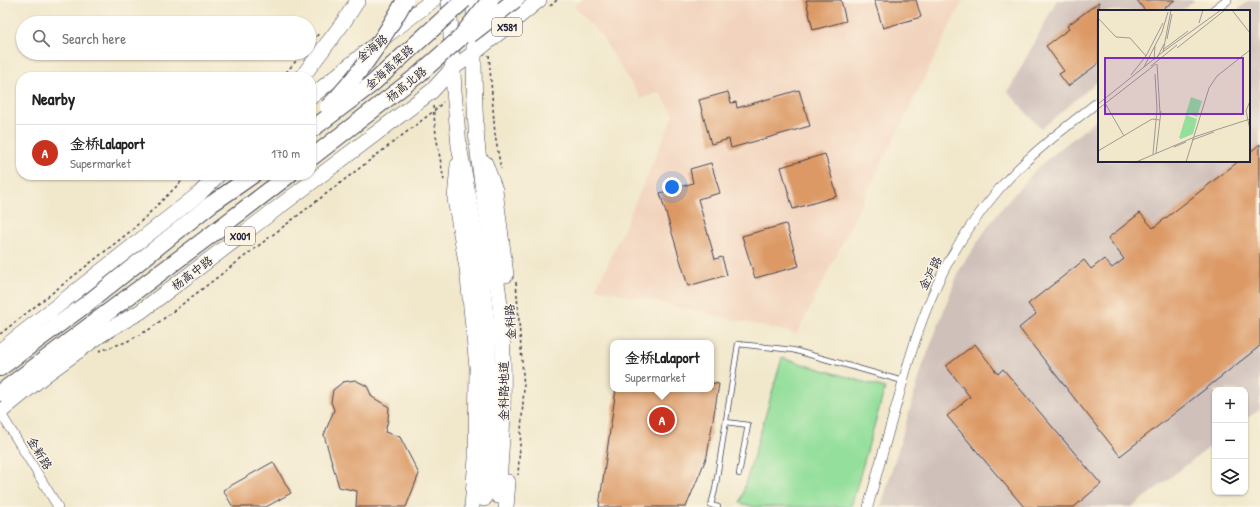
<!DOCTYPE html>
<html lang="en">
<head>
<meta charset="utf-8">
<style>
	body { margin:0; font-family:"Patrick Hand","LXGW WenKai TC",sans-serif; background:#f2f2f2; color:#222 }
	.controls { position:absolute; right:12px; bottom:12px; display:grid; overflow:hidden; border-radius:8px; box-shadow:0 1px 3px #0004 }
	.controls button { width:36px; height:36px; display:grid; place-items:center; padding:0; border:0; border-bottom:1px solid #e0e0e0; background:#fff; color:#222; font:20px sans-serif }
	.you { position:absolute; left:672px; top:187px; width:14px; height:14px; margin:-10px; border:3px solid #fff; border-radius:50%; background:#1a73e8; box-shadow:0 0 0 6px #1a73e833 }
	.badge { display:grid; place-items:center; width:26px; height:26px; border-radius:50%; background:#c8321e; color:#fff; font-size:13px; font-weight:700 }
	.pin { position:absolute; translate:-50% -50%; border:2px solid #fff; box-shadow:0 1px 4px #0006 }
	.popup { position:absolute; left:610px; top:340px; width:104px; height:52px; box-sizing:border-box; display:grid; place-content:center; border-radius:8px; background:#fff; filter:drop-shadow(0 1px 3px #0005); font-size:13px; white-space:nowrap; color:#767676 }
	.popup b { font-size:15px; color:#222 }
	.popup::after { content:''; position:absolute; left:50%; top:100%; margin-left:-8px; border:8px solid transparent; border-top-color:#fff }
	.list { margin:0; padding:0; list-style:none }
	h2 { display:flex; justify-content:space-between; align-items:center; height:52px; margin:0; padding:0 16px; font-size:17px }
	h2 small { font-size:13px; font-weight:400; color:#767676 }
	.list li { display:grid; grid-template-columns:26px 1fr auto; gap:12px; align-items:center; box-sizing:border-box; height:56px; padding:0 16px; border-top:1px solid #e0e0e0 }
	.list b { display:block; font-size:15px; white-space:nowrap }
	.list p { margin:0; font-size:13px; white-space:nowrap; color:#767676 }
	.list em { font-size:13px; font-style:normal; color:#767676 }
	.icon { flex:none; width:22px; height:22px; fill:none; stroke:currentColor; stroke-width:2; stroke-linecap:round; stroke-linejoin:round }
	.map { position:relative; flex:none; width:1260px; height:507px; overflow:hidden }
	.search { position:absolute; background:#fff; box-shadow:0 1px 3px #0004; left:16px; top:16px; width:300px; height:44px; display:flex; align-items:center; gap:10px; box-sizing:border-box; padding:0 14px; border-radius:22px; color:#767676; font-size:15px }
	.panel { position:absolute; background:#fff; box-shadow:0 1px 3px #0004; left:16px; top:72px; width:300px; height:108px; border-radius:16px }
	.map>svg:first-child { display:block }
	.built { fill:#f2d4be }
	.industrial { fill:#cfc0ba }
	.green { fill:#94df9b; stroke:#5b806b }
	.building { fill:#dc9965 }
	.lines { fill:none; stroke-linecap:round; stroke-linejoin:round }
	.service-casing { stroke:#414051; stroke-width:6 }
	.minor-casing { stroke:#414051; stroke-width:10 }
	.primary-casing { stroke:#414051; stroke-width:16 }
	.trunk-casing { stroke:#414051; stroke-width:18 }
	.path { stroke:#414051; stroke-width:1.5; stroke-dasharray:3 3; stroke-linecap:butt }
	.service { stroke:#fff; stroke-width:4.5 }
	.minor { stroke:#fff; stroke-width:9 }
	.primary { stroke:#fff; stroke-width:15 }
	.trunk { stroke:#fff; stroke-width:16 }
	.trunk-bridge-casing { stroke:#414051; stroke-width:18; stroke-linecap:butt }
	.trunk-bridge { stroke:#fff; stroke-width:16 }
	.labels { text-anchor:middle; dominant-baseline:central; stroke-width:3; stroke-linejoin:round; paint-order:stroke }
	.shield { fill:#fcf5e5; stroke:#63616e; stroke-width:1 }
	.shield-label { font-size:11px; font-weight:bold; fill:#22223b }
	.street-label { font-size:12px; fill:#22223b; stroke:#fcf5e5 }
	.inset-road { fill:none; stroke:#9e9992; stroke-width:1 }
	.view { fill:#7b2cbf; fill-opacity:0.15; stroke:#7b2cbf; stroke-width:2 }
	.inset-edge { fill:none; stroke:#22223b; stroke-width:2 }
</style>
</head>
<body>
<div class="map">
<svg width="1260" height="507" viewBox="0 0 1260 507">
	<rect width="100%" height="100%" fill="#fcf5e5"/>
	<filter id="ink" filterUnits="userSpaceOnUse"><feTurbulence type="fractalNoise" baseFrequency=".025" numOctaves="2"/><feDisplacementMap in="SourceGraphic" scale="8" xChannelSelector="R" yChannelSelector="G"/><feConvolveMatrix kernelMatrix="1 2 1 2 8 2 1 2 1" color-interpolation-filters="sRGB"/></filter>
	<filter id="wash" filterUnits="userSpaceOnUse"><feTurbulence type="fractalNoise" baseFrequency=".012" numOctaves="4" result="noise"/><feDisplacementMap in="SourceGraphic" scale="16" xChannelSelector="R" yChannelSelector="G"/><feGaussianBlur stdDeviation="0.9" result="paint"/><feColorMatrix in="noise" values="0 0 0 0 0 0 0 0 0 0 0 0 0 0 0 0 0 1.4 0 .05"/><feComposite in="paint" operator="in"/></filter>
	<g filter="url(#wash)">
		<rect width="100%" height="100%" fill="#f1e8cc"/>
		<path class="built" d="M583,0h380l-166,334 -201,-46 11,-22 67,-151 -14,-23 -19,7 -41,-65 -26,-27z"/>
		<g class="industrial">
			<path d="M1057,0h138l-13,11h-83v69l-58,49 -33,-37z"/>
			<path d="M1250,0h10v409l-15,11v-30h-30v53l-83,64h-251l42,-142 37,-97 36,-53 44,-50 59,-47v43h150v-150h-13z"/>
		</g>
		<path class="green" d="M782,358l103,30 -34,119h-96l-15,-4z"/>
		<g id="blocks">
			<g class="building">
				<path d="M806,0h35l5,21 -33,9z"/>
				<path d="M874,0h42l5,17 -38,11z"/>
				<path d="M1137,0h38l-15,11h-15z"/>
				<path d="M1099,2v61l-31,23 -9,-12 5,-3 -18,-25 23,-17 -2,-3z"/>
				<path d="M799,90l11,36 -79,22 -2,-9 -18,5 -12,-44 29,-8 3,11 5,-1 1,6z"/>
				<path d="M1260,144v202l-140,110 -101,-128 17,-14 -8,-10 56,-44 7,9 13,-10 8,9 12,-9 -16,-21 32,-25 13,15 86,-67h10v-8z"/>
				<path d="M825,154l12,42 -44,13 -12,-42z"/>
				<path d="M711,163l9,30 -22,6 17,60 7,-2 5,18 -39,11 -28,-93 33,-10 -3,-14z"/>
				<path d="M786,224l13,42 -44,12 -13,-42z"/>
				<path d="M975,344l23,30 5,-5 98,115 -27,23h-50l-77,-91 23,-19 -24,-31z"/>
				<path d="M355,380l12,6 5,11 17,10 -1,13 -3,12 15,5 19,37 -13,33h-50l1,-16 -18,-4 -15,-52 10,-25 -3,-8 2,-12 10,-8z"/>
				<path d="M711,383l8,1 -12,72 -21,51h-87l17,-118h95z"/>
				<path d="M273,462l18,31 -25,14h-33l-10,-17z"/>
			</g>
		</g>
	</g>
	<g filter="url(#ink)">
		<use href="#blocks" fill-opacity="0" stroke="#414051" stroke-width="1"/>
		<g class="lines">
			<defs>
				<g id="service">
					<path d="M726,422l22,3 -9,49"/>
					<path d="M718,507l-7,-2 4,-15 23,-146 55,6 110,31"/>
				</g>
				<g id="minor">
					<path d="M1213,11l14,-11"/>
					<path d="M0,412l58,95"/>
					<path d="M868,507c10,-37 20,-74 31,-111 9,-34 19,-68 33,-100 16,-39 40,-75 67,-107 29,-34 65,-60 100,-88"/>
				</g>
				<g id="primary">
					<path d="M449,0l5,91 5,55 10,52 12,71 7,65 1,67 -2,57 -3,41"/>
					<path d="M474,0c0,47 -1,95 3,142 5,55 17,109 23,164 6,64 3,127 -2,190"/>
					<path d="M302,77l41,-54 15,-23"/>
					<path d="M311,97l71,-58 51,-39"/>
					<path d="M485,163l10,27 11,85"/>
					<path d="M458,165l-3,34 12,69 10,99 -1,92 -4,48"/>
					<path d="M0,351l199,-157 19,-19"/>
					<path d="M0,412l45,-37 61,-44 34,-19 292,-221 21,-23 21,-15 65,-53"/>
					<path d="M506,507l2,-25"/>
				</g>
				<g id="trunk">
					<path d="M65,353l41,-22"/>
					<path d="M0,368l89,-66 121,-97 43,-30"/>
					<path d="M0,393l212,-159 77,-59"/>
				</g>
			</defs>
			<use href="#service" class="service-casing"/>
			<use href="#minor" class="minor-casing"/>
			<use href="#primary" class="primary-casing"/>
			<use href="#trunk" class="trunk-casing"/>
			<g class="path">
				<path d="M550,6l7,-6"/>
				<path d="M309,46l11,-14"/>
				<path d="M489,55l6,80 6,34"/>
				<path d="M282,77l21,-24"/>
				<path d="M433,106l3,29 8,46"/>
				<path d="M516,282l8,106 -6,87"/>
				<path d="M0,334l132,-104 56,-55"/>
				<path d="M99,351l27,-9 24,-13 284,-218 9,-9"/>
			</g>
			<use href="#service" class="service"/>
			<use href="#minor" class="minor"/>
			<use href="#primary" class="primary"/>
			<use href="#trunk" class="trunk"/>
			<defs>
				<g id="trunk-bridge">
					<path d="M470,35l45,-35"/>
					<path d="M328,107c31,-31 56,-69 77,-107"/>
					<path d="M311,130l61,-46 92,-84"/>
					<path d="M311,158l107,-83 41,-36 31,-39"/>
				</g>
			</defs>
			<use href="#trunk-bridge" class="trunk-bridge-casing"/>
			<use href="#trunk-bridge" class="trunk-bridge"/>
		</g>
	</g>
	<g class="labels">
		<g class="shield">
			<rect x="492" y="18" width="30" height="18" rx="3"/>
			<rect x="225" y="227" width="30" height="18" rx="3"/>
		</g>
		<g class="shield-label">
			<text x="507" y="27">X581</text>
			<text x="240" y="236">X001</text>
		</g>
		<g class="street-label">
			<text transform="translate(372 48) rotate(-39)">金海路</text>
			<text transform="translate(389 67) rotate(-42)">金海高架路</text>
			<text transform="translate(406 84) rotate(-39)">杨高北路</text>
			<text transform="translate(192 273) rotate(-37)">杨高中路</text>
			<text transform="translate(930 273) rotate(-63)">金沪路</text>
			<text transform="translate(510 322) rotate(-93)">金科路</text>
			<text transform="translate(503 391) rotate(-90)">金科路地道</text>
			<text transform="translate(40 453) rotate(59)">金新路</text>
		</g>
	</g>
	<g transform="translate(1098 10)">
		<rect width="152" height="152" fill="#f1e8cc"/>
		<path d="M93,87l11,4 -5,16 -11,-4zM88,105l11,4 -4,15 -12,5 -2,-1z" fill="#94df9b"/>
		<path class="inset-road" d="M134,0l18,23M0,8l18,19 14,1 16,18M101,13l4,-13M69,29l5,-25M79,38l48,-38M66,39l24,-18M65,42l8,-42M59,48l7,-14M56,50l1,-14M59,54l3,49M53,56l26,-21M46,57l18,-35 6,-20M33,65l15,-19 17,-33M152,91l-4,10 4,19M7,93l19,33M0,94l66,-53 57,-41M0,99l58,-45M94,130l22,-8M76,137l12,-5M0,141l54,-32 8,1M58,143l5,-42M55,144l4,-45 -2,-35M38,152l61,-26 53,-17M88,152l23,-74 8,-12 33,-26"/>
		<path class="view" d="M7,48h138v56h-138z"/>
		<rect width="152" height="152" class="inset-edge"/>
	</g>
</svg>
<div class="controls">
<button>+</button>
<button>−</button>
<button><svg class="icon" aria-label="layers" viewBox="0 0 24 24"><path d="M12 4l9 5-9 5-9-5zM3 14l9 5 9-5"/></svg></button>
</div>
<div class="you"></div>
<div class="pin badge" style="left:662px;top:420px">A</div>
<div class="popup"><b>金桥Lalaport</b>Supermarket</div>
<div class="search"><svg class="icon" aria-label="search" viewBox="0 0 24 24"><circle cx="10" cy="10" r="6"/><path d="M15 15l6 6"/></svg>Search here</div>
<section class="panel">
<h2>Nearby<small></small></h2>
<ul class="list">
<li><span class="badge">A</span><div><b>金桥Lalaport</b><p>Supermarket</p></div><em>170 m</em></li>
</ul>
</section>
</div>
</body>
</html>
